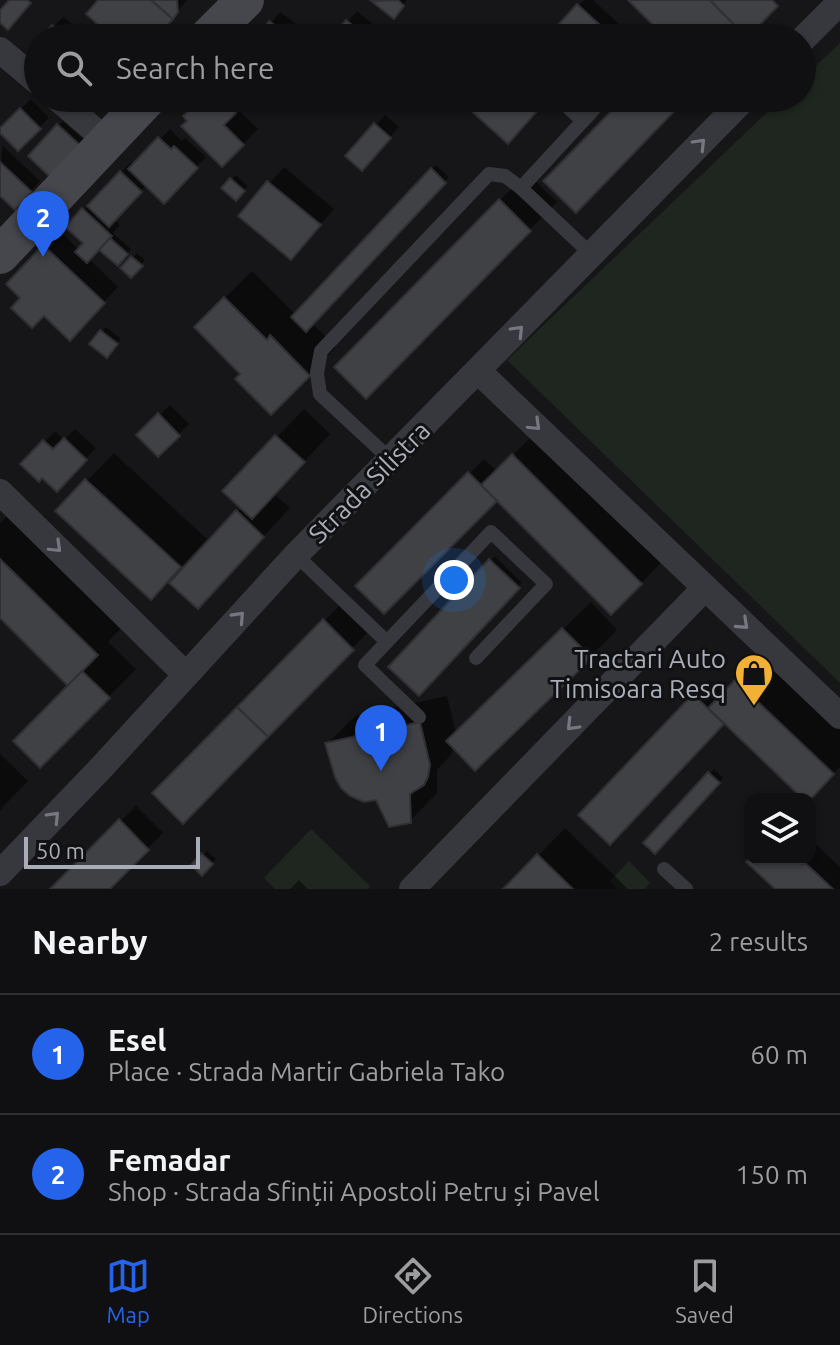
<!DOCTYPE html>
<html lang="en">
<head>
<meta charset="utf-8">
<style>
	body { margin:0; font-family:Ubuntu,sans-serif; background:#19191b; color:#f1f3f6 }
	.controls { position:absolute; right:24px; bottom:24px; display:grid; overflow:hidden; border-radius:16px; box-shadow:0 2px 6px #0004 }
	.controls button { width:72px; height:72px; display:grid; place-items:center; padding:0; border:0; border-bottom:2px solid #303032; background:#101012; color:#f1f3f6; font:40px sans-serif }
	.scale { position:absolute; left:24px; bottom:20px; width:176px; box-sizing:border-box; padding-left:8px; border:4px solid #a8adb8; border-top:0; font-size:22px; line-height:28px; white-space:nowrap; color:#a8adb8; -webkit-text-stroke:6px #111113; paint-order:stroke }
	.you { position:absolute; left:454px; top:580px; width:28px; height:28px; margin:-20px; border:6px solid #fff; border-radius:50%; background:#1a73e8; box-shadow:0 0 0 12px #1a73e833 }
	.badge { display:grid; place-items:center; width:52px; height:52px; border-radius:50%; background:#2563eb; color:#fff; font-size:26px; font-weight:700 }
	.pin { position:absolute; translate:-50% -66px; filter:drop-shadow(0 2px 4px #0008) }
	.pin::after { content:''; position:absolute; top:42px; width:28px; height:24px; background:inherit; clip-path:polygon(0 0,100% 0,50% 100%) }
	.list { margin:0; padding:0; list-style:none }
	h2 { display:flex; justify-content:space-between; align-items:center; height:104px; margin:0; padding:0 32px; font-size:34px }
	h2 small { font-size:26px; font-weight:400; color:#9c9d9f }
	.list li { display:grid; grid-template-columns:52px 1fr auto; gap:24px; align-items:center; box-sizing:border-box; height:120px; padding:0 32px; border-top:2px solid #303032 }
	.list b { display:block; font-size:30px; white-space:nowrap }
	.list p { margin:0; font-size:26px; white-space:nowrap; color:#9c9d9f }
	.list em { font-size:26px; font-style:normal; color:#9c9d9f }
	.icon { flex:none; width:44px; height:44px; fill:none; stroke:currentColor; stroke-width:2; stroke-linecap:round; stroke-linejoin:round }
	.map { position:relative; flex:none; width:840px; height:889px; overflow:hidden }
	.search { position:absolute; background:#101012; box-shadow:0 2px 6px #0004; left:24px; right:24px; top:24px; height:88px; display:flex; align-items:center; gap:20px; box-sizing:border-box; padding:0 28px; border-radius:44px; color:#9c9d9f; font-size:30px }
	.sheet { height:344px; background:#101012 }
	nav { display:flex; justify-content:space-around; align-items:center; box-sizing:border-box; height:112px; border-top:2px solid #303032; background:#101012; font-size:22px; color:#9c9d9f }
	nav a { display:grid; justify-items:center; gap:4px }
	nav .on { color:#2563eb }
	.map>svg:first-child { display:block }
	.green { fill:#1e261f }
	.shadow { fill:#0007 }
	.building { fill:#404145; stroke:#303034; stroke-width:2 }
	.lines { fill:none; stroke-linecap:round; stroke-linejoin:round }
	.service { stroke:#37383d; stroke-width:14 }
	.minor { stroke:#37383d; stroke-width:26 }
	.secondary { stroke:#45474d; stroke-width:38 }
	.oneway { stroke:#757881 }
	.labels { text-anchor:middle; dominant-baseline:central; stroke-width:6; stroke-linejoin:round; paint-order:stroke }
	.street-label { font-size:26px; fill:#a8adb8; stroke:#111113 }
	.poi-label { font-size:26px; fill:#a8adb8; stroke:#111113; text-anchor:end }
</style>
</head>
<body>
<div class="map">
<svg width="840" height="889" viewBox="0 0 840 889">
	<rect width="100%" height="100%" fill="#161618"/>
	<g class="green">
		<path d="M840,43v640l-333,-323 275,-262h20v-19z"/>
		<path d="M311,829l59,57 -2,3h-93l-11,-11z"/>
		<path d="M629,861l21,22 -6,6h-26l-8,-8z"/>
	</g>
	<g class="shadow">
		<path d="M101,0h86l-32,38h-61l9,-11z"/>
		<path d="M374,0h33l-13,16z"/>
		<path d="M584,0h9l26,24 -13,14h-49l-5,-4z"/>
		<path d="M357,11l23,19 -6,8h-40z"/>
		<path d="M280,12l23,17 -6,9h-38z"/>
		<path d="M63,17l12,9 -10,12h-22z"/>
		<path d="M38,44v12l-6,-5z"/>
		<path d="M203,98h45l-11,11 21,20 -36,36z"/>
		<path d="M460,98h88l-25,28z"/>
		<path d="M31,99l18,19 -31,30 -18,-18z"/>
		<path d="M385,115l14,12 -27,31 4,-33z"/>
		<path d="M63,121l20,18 -33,35 -20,-18z"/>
		<path d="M170,129l12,12 3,-3 21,19 -42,44 -17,-17 -33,35 6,6 -7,8 18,16 -14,15 -18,-16 -10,11 29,28 -33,36 -62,-26 -14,-13 51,-53 19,19 7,-7 -18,-17 63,-64 4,3z"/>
		<path d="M2,145l38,36 -25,27 -15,-15z"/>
		<path d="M436,165l13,12 -137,146 24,24 -65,65 -28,-38 -47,-47 56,-56 42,42 6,-3z"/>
		<path d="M284,167l50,42 -43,49 -50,-42z"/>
		<path d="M527,173l30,29 -191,194 -29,-29z"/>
		<path d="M236,175l12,11 -12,12 -12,-11z"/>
		<path d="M137,253l8,7 -14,16 -8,-8z"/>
		<path d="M106,327l15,12 -10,12 -19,-8z"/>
		<path d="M170,405l19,19 -31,31 -19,-20z"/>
		<path d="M304,409l26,25 -56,60 16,14 -92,99 -26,-24 70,-76 -17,-16z"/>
		<path d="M540,428l128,128 -57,57 -114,-115 -139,88 126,-127 13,12z"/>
		<path d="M75,429l21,19 -39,41 -34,-25 32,-33 9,9z"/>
		<path d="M114,453l93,86 -29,31 -120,-59z"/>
		<path d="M9,514l114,112 -15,16 28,27 -96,97 31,-80 -71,-70v-93z"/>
		<path d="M495,556l27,27 -103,110 -28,-26z"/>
		<path d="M591,602l26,28 -27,27 -136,89 -3,9 -14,15v23l-27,28 -33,-23 -50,-54 28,-28 92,-20 9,37z"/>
		<path d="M339,606l28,27 -184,188 -28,-28z"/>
		<path d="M764,654l76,72v41l-32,32 -83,-78 -101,106 70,-132 15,-15 15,14z"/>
		<path d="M0,754l28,27 -28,29z"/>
		<path d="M714,769l9,9 -68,73 -9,-8z"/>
		<path d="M136,806l27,27 -56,56h-55z"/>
		<path d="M565,828l63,61h-122z"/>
		<path d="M810,839l30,28v22h-62l-26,-30h58z"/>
		<path d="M207,851l9,8 -14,14 -8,-8z"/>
		<path d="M299,880l9,9h-18z"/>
	</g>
	<g class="building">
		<path d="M9,0h18l4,3 -23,27 -8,-7v-13z"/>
		<path d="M98,0h53l22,19 -17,19h-43l-27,-24z"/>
		<path d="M151,0h26l1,12 -5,7z"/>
		<path d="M398,0l6,6 -10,13 -23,-18z"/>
		<path d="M628,0h82l37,38h-81z"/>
		<path d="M710,0h62l6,6 -31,32z"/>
		<path d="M577,4l34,31 -3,3h-54l-4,-4z"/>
		<path d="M346,20l22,18h-37z"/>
		<path d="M269,21l24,17h-37z"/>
		<path d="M52,25l14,12v1h-25z"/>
		<path d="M201,98h20l15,15 -12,12 20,20 -22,22 -41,-41 6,-5 -4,-5z"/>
		<path d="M457,98h68l13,12 -30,34z"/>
		<path d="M624,98h63l-111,115 -33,-32z"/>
		<path d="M20,108l21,21 -23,22 -18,-18v-5z"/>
		<path d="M374,123l17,15 -29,33 -17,-15z"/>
		<path d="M57,124l23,21 -30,32 -22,-21z"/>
		<path d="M158,137l13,12 3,-3 24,22 -34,36 -36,-35z"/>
		<path d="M0,162l32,30 -17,18 -15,-14z"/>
		<path d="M431,168l15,15 -140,149 -15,-15z"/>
		<path d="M120,171l22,21 -33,35 -22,-21z"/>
		<path d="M230,178l15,13 -9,10 -15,-13z"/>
		<path d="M267,181l54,44 -30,35 -53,-44z"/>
		<path d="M499,199l32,32 -165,168 -32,-32z"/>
		<path d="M82,208l30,28 -25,27 -12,-11 8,-9 -18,-16z"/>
		<path d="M110,238l18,16 -10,12 -19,-16z"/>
		<path d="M43,245l62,58 -35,38 -26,-25 -12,12 -21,-20 9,-10 -14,-14z"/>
		<path d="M131,256l12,10 -12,12 -11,-10z"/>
		<path d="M224,297l43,43 3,-5 40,41 -39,39 -36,-36 5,-5 -46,-47z"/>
		<path d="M100,330l18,14 -11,14 -18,-14z"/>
		<path d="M158,413l22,23 -22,21 -22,-22z"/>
		<path d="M275,435l30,27 -53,57 -30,-28z"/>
		<path d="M64,438l23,22 -30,32 -15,-14 -3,4 -19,-18 23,-24 10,9z"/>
		<path d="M512,454l130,130 -31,31 -130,-130z"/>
		<path d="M468,472l29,29 -113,113 -29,-28z"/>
		<path d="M85,479l96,88 -30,33 -96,-89z"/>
		<path d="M236,510l28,27 -66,72 -29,-26z"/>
		<path d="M0,559l98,96 -30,31 -68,-68z"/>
		<path d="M489,559l31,29 -101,108 -31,-29z"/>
		<path d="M323,619l31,31 -86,87 -31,-30z"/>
		<path d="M562,628l30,30 -117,113 -29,-30z"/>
		<path d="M82,671l28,27 -70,70 -27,-27z"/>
		<path d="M735,680l99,94 -24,26 -7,-1 -95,-91z"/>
		<path d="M693,694l31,30 -114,121 -32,-30z"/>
		<path d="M237,707l31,30 -85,87 -31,-31z"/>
		<path d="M420,722l10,43 -2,12 -4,8 -14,9 1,29 -22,4 -13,-27 -12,2 -14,-6 -9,-8 -6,-11 -10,-34z"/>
		<path d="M708,772l12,11 -65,71 -12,-11z"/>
		<path d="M119,819l30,31 -39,39h-60z"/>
		<path d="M201,853l12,11 -11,12 -11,-11z"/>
		<path d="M537,854l36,35h-70z"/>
		<path d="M750,858l51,1 32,30h-58l-29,-27z"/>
	</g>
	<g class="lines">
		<g class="service">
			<path d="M492,36l2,2"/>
			<path d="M558,98l25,23"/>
			<path d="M592,255l-71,-67 83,-90"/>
			<path d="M391,460l-71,-66 -3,-21 4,-22 168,-177 16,2 16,12"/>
			<path d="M296,555l91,87"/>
			<path d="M419,717l-54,-52 126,-133 55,52 -70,74"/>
			<path d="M664,869l22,20"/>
		</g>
		<g class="minor">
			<path d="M802,40l38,-38"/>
			<path d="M0,50l38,32"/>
			<path d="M57,98l50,43"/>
			<path d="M478,371l362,345"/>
			<path d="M0,492l186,183"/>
			<path d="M0,873l101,-105 195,-213 449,-457"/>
			<path d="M412,889l292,-300"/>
		</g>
		<g class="secondary">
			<path d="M207,38l38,-38"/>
			<path d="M0,255l148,-157"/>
		</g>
	</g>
	<defs><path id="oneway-chevron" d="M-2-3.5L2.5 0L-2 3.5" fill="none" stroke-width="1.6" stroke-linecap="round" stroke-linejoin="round" transform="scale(2)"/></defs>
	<g class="oneway">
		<use href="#oneway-chevron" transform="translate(700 144) rotate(-46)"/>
		<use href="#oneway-chevron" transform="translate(518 331) rotate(-46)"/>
		<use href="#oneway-chevron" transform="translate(535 425) rotate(44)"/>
		<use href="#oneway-chevron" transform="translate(56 547) rotate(44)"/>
		<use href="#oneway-chevron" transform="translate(239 617) rotate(-47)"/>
		<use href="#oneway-chevron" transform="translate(743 624) rotate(43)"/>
		<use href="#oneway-chevron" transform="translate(572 725) rotate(134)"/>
		<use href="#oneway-chevron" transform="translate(54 817) rotate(-46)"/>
	</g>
	<defs>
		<symbol id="shop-pin" viewBox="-11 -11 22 30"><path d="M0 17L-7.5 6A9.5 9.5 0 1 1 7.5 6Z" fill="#f2b134" stroke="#111113"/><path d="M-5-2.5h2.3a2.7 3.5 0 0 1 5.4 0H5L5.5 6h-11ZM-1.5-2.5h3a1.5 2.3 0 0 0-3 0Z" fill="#111"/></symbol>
	</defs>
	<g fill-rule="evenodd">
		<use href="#shop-pin" x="732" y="651" width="44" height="60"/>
	</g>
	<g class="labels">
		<g class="street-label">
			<text transform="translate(369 482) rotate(-45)">Strada Silistra</text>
		</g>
		<g class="poi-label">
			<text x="726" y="658">Tractari Auto<tspan x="726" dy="30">Timisoara Resq</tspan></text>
		</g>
	</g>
</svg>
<div class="controls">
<button><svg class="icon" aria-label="layers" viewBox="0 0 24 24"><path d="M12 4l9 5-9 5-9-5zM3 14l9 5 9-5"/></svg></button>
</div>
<div class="scale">50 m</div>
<div class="you"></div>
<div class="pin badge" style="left:381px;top:771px">1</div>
<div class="pin badge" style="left:43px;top:257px">2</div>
<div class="search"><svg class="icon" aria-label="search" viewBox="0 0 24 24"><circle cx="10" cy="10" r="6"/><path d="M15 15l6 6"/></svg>Search here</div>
</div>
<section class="sheet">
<h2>Nearby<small>2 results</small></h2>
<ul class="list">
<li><span class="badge">1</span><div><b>Esel</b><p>Place · Strada Martir Gabriela Tako</p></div><em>60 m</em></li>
<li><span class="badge">2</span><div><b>Femadar</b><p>Shop · Strada Sfinții Apostoli Petru și Pavel</p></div><em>150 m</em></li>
</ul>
</section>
<nav>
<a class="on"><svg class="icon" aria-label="map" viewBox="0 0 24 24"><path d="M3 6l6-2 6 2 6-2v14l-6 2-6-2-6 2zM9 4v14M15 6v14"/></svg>Map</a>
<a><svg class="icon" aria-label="directions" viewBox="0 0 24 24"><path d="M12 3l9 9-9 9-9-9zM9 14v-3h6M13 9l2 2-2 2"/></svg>Directions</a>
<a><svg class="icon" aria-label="saved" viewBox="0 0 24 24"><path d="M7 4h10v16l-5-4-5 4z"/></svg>Saved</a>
</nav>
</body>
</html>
